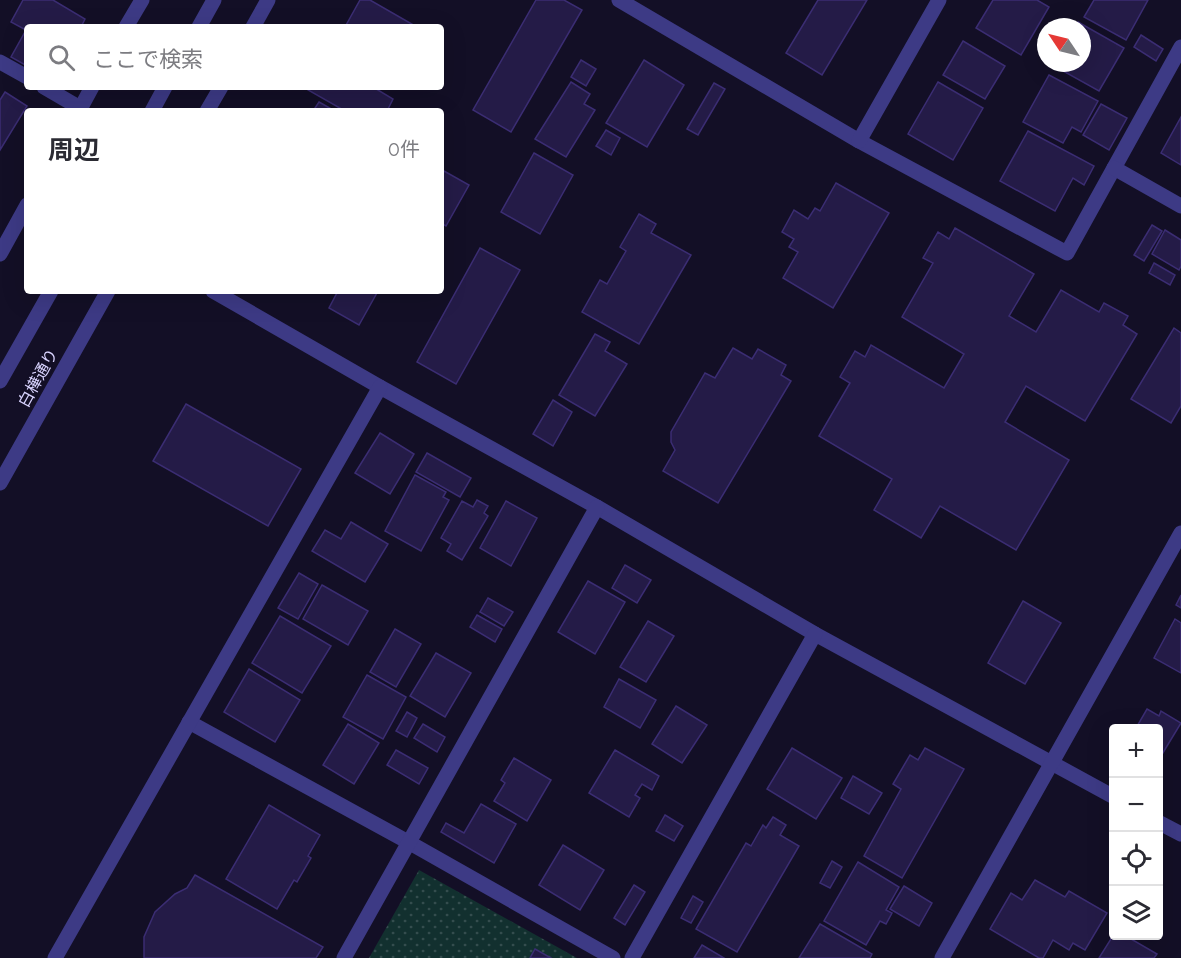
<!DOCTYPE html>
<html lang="ja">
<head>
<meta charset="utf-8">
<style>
	body { margin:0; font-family:Raleway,"Noto Sans JP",sans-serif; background:#f2f2f3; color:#2b2b33 }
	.controls { position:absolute; right:18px; bottom:18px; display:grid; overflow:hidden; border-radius:6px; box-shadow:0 6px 24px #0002 }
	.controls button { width:54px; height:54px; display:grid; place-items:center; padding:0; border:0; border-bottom:2px solid #e1e1e2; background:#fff; color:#2b2b33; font:30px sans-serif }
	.compass { position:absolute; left:1037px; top:18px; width:54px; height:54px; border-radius:50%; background:#fff; box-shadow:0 6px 24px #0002; rotate:305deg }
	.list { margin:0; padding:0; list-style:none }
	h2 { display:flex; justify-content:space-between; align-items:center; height:78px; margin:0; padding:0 24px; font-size:26px }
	h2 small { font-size:20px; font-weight:400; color:#7c7c81 }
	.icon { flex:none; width:33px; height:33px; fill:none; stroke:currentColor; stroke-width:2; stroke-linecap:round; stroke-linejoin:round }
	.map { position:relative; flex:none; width:1181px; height:958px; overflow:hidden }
	.search { position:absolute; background:#fff; box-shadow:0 6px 24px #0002; left:24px; top:24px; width:420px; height:66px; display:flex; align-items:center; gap:15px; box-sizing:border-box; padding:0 21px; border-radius:6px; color:#7c7c81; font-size:22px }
	.panel { position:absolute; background:#fff; box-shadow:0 6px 24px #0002; left:24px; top:108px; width:420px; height:186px; border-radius:6px }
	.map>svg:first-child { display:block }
	.green { fill:url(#green-dots) }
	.building { fill:#241b47; stroke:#3b2d73; stroke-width:1.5 }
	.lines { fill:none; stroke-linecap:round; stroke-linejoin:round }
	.minor { stroke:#3d3a85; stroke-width:15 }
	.labels { text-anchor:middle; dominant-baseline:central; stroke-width:4.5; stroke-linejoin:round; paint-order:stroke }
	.street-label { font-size:16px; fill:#d9d4ff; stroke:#130f26 }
</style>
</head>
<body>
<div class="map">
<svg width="1181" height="958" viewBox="0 0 1181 958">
	<defs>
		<pattern id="green-dots" width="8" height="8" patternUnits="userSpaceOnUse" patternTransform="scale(1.5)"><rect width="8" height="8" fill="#12302f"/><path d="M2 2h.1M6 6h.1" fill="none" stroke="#344d4e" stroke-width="1.8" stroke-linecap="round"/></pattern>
	</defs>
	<rect width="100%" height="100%" fill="#130f26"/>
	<path class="green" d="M419,870l158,88h-208z"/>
	<g class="building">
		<path d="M23,0h30l32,19 -4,8h-54v39l-16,-9 15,-27 -15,-8z"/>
		<path d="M360,0h10l47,27h-72z"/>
		<path d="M536,0h28l18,10 -71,122 -38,-22z"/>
		<path d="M818,0h49l-45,75 -36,-22z"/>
		<path d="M993,0h44l12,7 -28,48 -45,-27z"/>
		<path d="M1094,0h54l-22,40 -42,-23z"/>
		<path d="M1078,22l46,26 -25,43 -45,-25 1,-3h27v-36h-7z"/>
		<path d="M1141,35l22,14 -7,12 -22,-14z"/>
		<path d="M963,41l42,25 -20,33 -42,-24z"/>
		<path d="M581,60l15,9 -10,17 -15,-9z"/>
		<path d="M644,60l40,25 -37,62 -41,-24z"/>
		<path d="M1049,75l49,26 -17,31 -9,-5 -9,16 -40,-21z"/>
		<path d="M571,82l19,12 -6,10 11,6 -29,47 -31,-18z"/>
		<path d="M938,82l45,26 -30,52 -45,-26z"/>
		<path d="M714,83l11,6 -27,46 -11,-6z"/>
		<path d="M309,87h64l20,12 -6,12h-42l-37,-21z"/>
		<path d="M5,92l22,14 -27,44v-50z"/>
		<path d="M319,102l16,9h-22z"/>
		<path d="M1101,104l26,14 -18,32 -26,-15z"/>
		<path d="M1181,117v48l-20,-12z"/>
		<path d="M606,130l14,8 -9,17 -15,-9z"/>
		<path d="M1028,131l66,35 -10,19 -11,-7 -18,33 -55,-30z"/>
		<path d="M534,153l39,22 -33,59 -39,-22z"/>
		<path d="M444,171l25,14 -23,41 -5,-3v-46z"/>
		<path d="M836,183l53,30 -56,95 -50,-30 15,-26 -9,-5 5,-8 -12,-7 12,-22 14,9 7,-11 5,3z"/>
		<path d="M639,214l17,10 -5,9 40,22 -52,89 -57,-32 18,-32 7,4 19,-33 -6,-4z"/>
		<path d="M1152,225l10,6 -18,30 -10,-6z"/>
		<path d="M955,228l79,46 -25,42 27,16 25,-42 38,22 5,-9 24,13 -5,9 14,9 -52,87 -59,-35 -21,36 64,38 -53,90 -76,-44 -19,32 -47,-28 18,-31 -73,-43 31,-53 -10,-6 15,-26 10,6 6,-12 73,43 20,-34 -62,-37 31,-54 -10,-5 15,-26 11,7z"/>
		<path d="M1165,230l16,10v26l-2,4 -27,-16z"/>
		<path d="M480,248l40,22 -64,114 -39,-22z"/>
		<path d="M1154,263l21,12 -5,10 -21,-12z"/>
		<path d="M338,291h40l-19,34 -30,-17z"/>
		<path d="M1174,328l7,5v73l-10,17 -40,-24z"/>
		<path d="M595,334l15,8 -5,9 22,13 -32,52 -36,-21z"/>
		<path d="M733,348l19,11 6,-10 28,16 -5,10 10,6 -73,122 -55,-32 12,-21 -4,-8v-10l34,-59 10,5z"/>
		<path d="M553,400l19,12 -19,34 -20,-12z"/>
		<path d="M186,404l115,65 -33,57 -115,-65z"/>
		<path d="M380,433l34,21 -24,40 -35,-21z"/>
		<path d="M427,453l44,25 -11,19 -44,-25z"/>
		<path d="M415,475l31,17 -3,5 6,3 -28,51 -36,-20z"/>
		<path d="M477,500l11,6 -4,7 4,3 -26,44 -15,-9 4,-7 -10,-6 21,-37 11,6z"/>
		<path d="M506,501l31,17 -26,48 -31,-18z"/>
		<path d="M351,522l37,22 -23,38 -53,-31 13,-21 16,9z"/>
		<path d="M625,565l26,15 -14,23 -25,-15z"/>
		<path d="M299,573l19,11 -20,35 -20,-11z"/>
		<path d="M588,581l37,21 -30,52 -37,-22z"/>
		<path d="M322,585l46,26 -20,34 -45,-26z"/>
		<path d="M1181,595v13l-5,-3z"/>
		<path d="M488,598l25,14 -9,14 -24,-14z"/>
		<path d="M1023,601l38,22 -36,61 -37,-21z"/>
		<path d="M477,615l25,14 -7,13 -25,-15z"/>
		<path d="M280,616l51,30 -29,47 -50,-30z"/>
		<path d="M1175,619l6,4v50l-27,-15z"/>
		<path d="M648,621l26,15 -28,46 -26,-15z"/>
		<path d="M395,629l26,15 -25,43 -26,-15z"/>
		<path d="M436,653l35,20 -26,44 -35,-21z"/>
		<path d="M249,669l51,31 -25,42 -51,-30z"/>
		<path d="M367,675l39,22 -23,42 -40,-22z"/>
		<path d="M619,679l37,21 -16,28 -36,-21z"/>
		<path d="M676,706l31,19 -25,38 -30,-19z"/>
		<path d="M1147,709l12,7 2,-5 20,12 -23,38v-33h-22z"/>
		<path d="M407,712l10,6 -10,19 -11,-6z"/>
		<path d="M348,724l31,19 -25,41 -31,-19z"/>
		<path d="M423,724l22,13 -8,15 -23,-14z"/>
		<path d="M792,748l50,30 -26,41 -49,-30z"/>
		<path d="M925,748l39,21 -62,109 -38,-22 37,-67 -8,-5 17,-29 8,5z"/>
		<path d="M396,750l32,18 -9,16 -32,-19z"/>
		<path d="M615,750l44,26 -7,14 -10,-6 -7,11 5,3 -11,19 -40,-24z"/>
		<path d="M514,758l37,22 -24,41 -33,-20 11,-18 -4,-3z"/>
		<path d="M853,776l29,17 -13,21 -28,-16z"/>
		<path d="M481,804l35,20 -22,39 -53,-31 5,-9 18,10z"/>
		<path d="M269,805l51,30 -12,21 3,2 -14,24 -3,-2 -17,29 -51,-30z"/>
		<path d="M665,815l18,11 -9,15 -18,-10z"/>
		<path d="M773,817l13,8 -6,10 19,11 -62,106 -41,-23 50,-86 5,3 12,-21 3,3z"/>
		<path d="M563,845l41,25 -24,40 -41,-25z"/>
		<path d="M832,861l10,6 -12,21 -10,-5z"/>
		<path d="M858,862l41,25 -13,23 6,3 -6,11 -6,-3 -14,24 -42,-24z"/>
		<path d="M195,875l128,72 -7,11h-172v-21l11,-25 20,-18 12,-6z"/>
		<path d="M1035,880l30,17 4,-6 38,22 -22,37 -12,-7 -4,7 -16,-10 -10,18h-4l-49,-29 21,-36 11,7z"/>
		<path d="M634,885l11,7 -20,33 -11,-7z"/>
		<path d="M904,886l28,17 -13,23 -29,-17z"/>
		<path d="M693,896l10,6 -12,21 -10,-5z"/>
		<path d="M820,924l52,30 -2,4h-71z"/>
		<path d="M1114,934v2h12l31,18 -3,4h-55z"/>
		<path d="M702,945l22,13h-30z"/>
		<path d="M535,949l16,9h-21z"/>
	</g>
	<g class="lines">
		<g class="minor">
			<path d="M619,0l240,141 208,112 114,-206"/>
			<path d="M126,27l16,-27"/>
			<path d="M199,27l15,-27"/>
			<path d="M253,27l15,-27"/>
			<path d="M0,62l27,15"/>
			<path d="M44,87l36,21"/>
			<path d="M79,111l13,-24"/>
			<path d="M152,111l13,-24"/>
			<path d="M207,111l14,-24"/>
			<path d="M859,141l80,-141"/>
			<path d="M1114,168l67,38"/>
			<path d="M0,254l27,-49"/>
			<path d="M213,291l167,96 217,120 218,127 299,163"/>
			<path d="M0,381l51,-90"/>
			<path d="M0,483l108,-192"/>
			<path d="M189,722l221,121 203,115"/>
			<path d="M1158,822l23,12"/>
			<path d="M55,958l325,-571"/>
			<path d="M344,958l253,-451"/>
			<path d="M632,958l183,-324"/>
			<path d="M942,958l239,-425"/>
		</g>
	</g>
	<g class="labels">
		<g class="street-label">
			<text transform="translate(38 378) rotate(-61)">白樺通り</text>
		</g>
	</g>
</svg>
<div class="controls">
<button>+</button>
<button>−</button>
<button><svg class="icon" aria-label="locate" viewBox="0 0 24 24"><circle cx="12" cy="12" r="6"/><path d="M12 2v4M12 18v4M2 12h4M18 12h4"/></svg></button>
<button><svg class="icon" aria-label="layers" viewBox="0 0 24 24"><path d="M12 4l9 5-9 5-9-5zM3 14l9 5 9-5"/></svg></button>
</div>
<svg class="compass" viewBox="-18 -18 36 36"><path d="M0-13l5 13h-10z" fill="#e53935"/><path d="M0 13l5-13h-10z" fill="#7c7c81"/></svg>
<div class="search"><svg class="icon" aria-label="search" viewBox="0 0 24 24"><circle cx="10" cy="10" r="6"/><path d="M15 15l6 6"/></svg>ここで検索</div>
<section class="panel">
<h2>周辺<small>0件</small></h2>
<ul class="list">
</ul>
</section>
</div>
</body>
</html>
